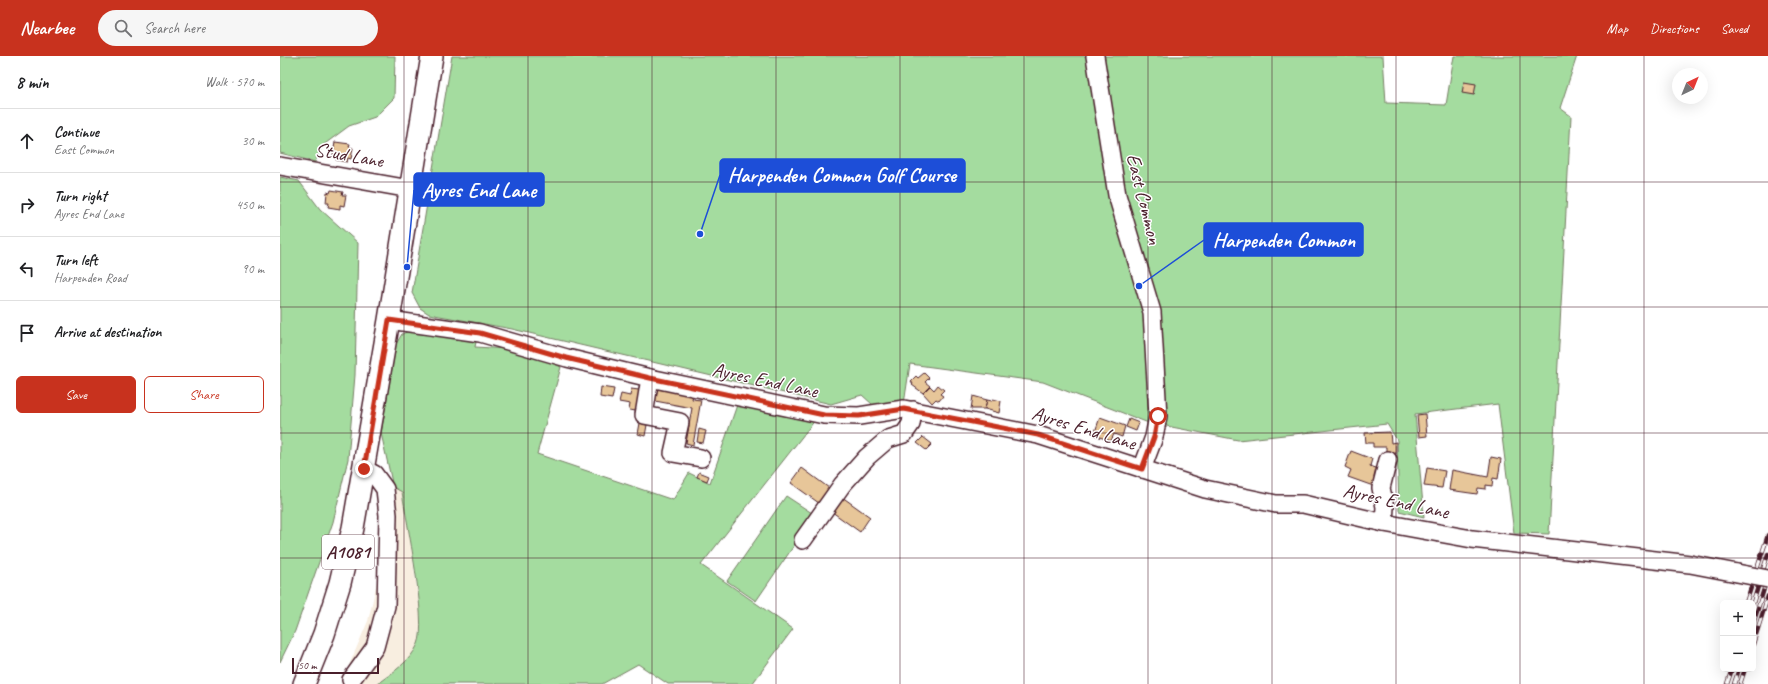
<!DOCTYPE html>
<html lang="en">
<head>
<meta charset="utf-8">
<style>
	body { margin:0; font-family:Caveat,sans-serif; background:#f6f6f6; color:#202124 }
	.controls { position:absolute; right:12px; bottom:12px; display:grid; overflow:hidden; border-radius:6px; box-shadow:0 4px 16px #0002 }
	.controls button { width:36px; height:36px; display:grid; place-items:center; padding:0; border:0; border-bottom:1px solid #e0e0e0; background:#fff; color:#202124; font:20px sans-serif }
	.compass { position:absolute; left:1392px; top:12px; width:36px; height:36px; border-radius:50%; background:#fff; box-shadow:0 4px 16px #0002; rotate:43deg }
	.scale { position:absolute; left:12px; bottom:10px; width:87px; box-sizing:border-box; padding-left:4px; border:2px solid #4a1f2b; border-top:0; font-size:11px; line-height:14px; white-space:nowrap; color:#4a1f2b; -webkit-text-stroke:3px #fff; paint-order:stroke }
	.stop { position:absolute; width:12px; height:12px; margin:-9px; border:3px solid #c8321e; border-radius:50%; background:#fff }
	.stop.end { background:#c8321e; border-color:#fff; box-shadow:0 1px 4px #0008 }
	.list { margin:0; padding:0; list-style:none }
	h2 { display:flex; justify-content:space-between; align-items:center; height:52px; margin:0; padding:0 16px; font-size:17px }
	h2 small { font-size:13px; font-weight:400; color:#757577 }
	.list li { display:grid; grid-template-columns:26px 1fr auto; gap:12px; align-items:center; box-sizing:border-box; height:64px; padding:0 16px; border-top:1px solid #e0e0e0 }
	.list b { display:block; font-size:15px; white-space:nowrap }
	.list p { margin:0; font-size:13px; white-space:nowrap; color:#757577 }
	.list em { font-size:13px; font-style:normal; color:#757577 }
	.actions { display:flex; gap:8px; padding:12px 16px }
	.actions a { flex:1; padding:9px 0; border:1px solid #c8321e; border-radius:6px; text-align:center; font-size:14px; color:#c8321e }
	.actions .main { background:#c8321e; color:#fff }
	.icon { flex:none; width:22px; height:22px; fill:none; stroke:currentColor; stroke-width:2; stroke-linecap:round; stroke-linejoin:round }
	.map { position:relative; flex:none; width:1488px; height:628px; overflow:hidden }
	header { display:flex; align-items:center; gap:24px; box-sizing:border-box; height:56px; padding:0 20px; background:#c8321e; color:#fff }
	header strong { font-size:19px }
	nav { display:flex; gap:22px; margin-inline-start:auto; font-size:14px }
	.search { width:280px; height:36px; background:#f6f6f6; display:flex; align-items:center; gap:10px; box-sizing:border-box; padding:0 14px; border-radius:22px; color:#757577; font-size:15px }
	main { display:flex }
	aside { flex:1; background:#fff }
	.map>svg:first-child { display:block }
	.built { fill:#f8eee0 }
	.green { fill:#a4dc9f; stroke:#777e65 }
	.building { fill:#e7c699; stroke:#4a1f2b }
	.lines { fill:none; stroke-linecap:round; stroke-linejoin:round }
	.minor-casing { stroke:#4a1f2b; stroke-width:20 }
	.major-casing { stroke:#4a1f2b; stroke-width:24 }
	.minor { stroke:#fff; stroke-width:17 }
	.major { stroke:#fff; stroke-width:21 }
	.rail-casing { stroke:#4a1f2b; stroke-width:4.5 }
	.rail { stroke:#fff; stroke-width:3; stroke-dasharray:9; stroke-linecap:butt }
	.minor-bridge-casing { stroke:#4a1f2b; stroke-width:20; stroke-linecap:butt }
	.minor-bridge { stroke:#fff; stroke-width:17 }
	.route { stroke:#c8321e; stroke-width:5 }
	.grid { fill:none; stroke:#4a1f2b; stroke-width:1; stroke-opacity:0.55 }
	.labels { text-anchor:middle; dominant-baseline:central; stroke-width:3; stroke-linejoin:round; paint-order:stroke }
	.shield { fill:#fff; stroke:#80626b; stroke-width:1 }
	.shield-label { font-size:19px; font-weight:bold; fill:#4a1f2b }
	.street-label { font-size:20px; fill:#4a1f2b; stroke:#fff }
	.leader { fill:none; stroke:#1d4ed8; stroke-width:1.5 }
	.callout-dot { fill:#1d4ed8; stroke:#fff; stroke-width:1.5 }
	.callout { fill:#1d4ed8; stroke:#1d4ed8; stroke-width:1.5 }
	.callout-label { font-size:21px; text-anchor:middle; font-weight:bold; fill:#fff }
</style>
</head>
<body>
<header>
<strong>Nearbee</strong>
<div class="search"><svg class="icon" aria-label="search" viewBox="0 0 24 24"><circle cx="10" cy="10" r="6"/><path d="M15 15l6 6"/></svg>Search here</div>
<nav><a>Map</a><a>Directions</a><a>Saved</a></nav>
</header>
<main>
<aside>
<h2>8 min<small>Walk · 570 m</small></h2>
<ul class="list">
<li><svg class="icon" aria-label="ahead" viewBox="0 0 24 24"><path d="M12 20V5M6 11l6-6 6 6"/></svg><div><b>Continue</b><p>East Common</p></div><em>30 m</em></li>
<li><svg class="icon" aria-label="right" viewBox="0 0 24 24"><path d="M7 20v-9h11M14 6l5 5-5 5"/></svg><div><b>Turn right</b><p>Ayres End Lane</p></div><em>450 m</em></li>
<li><svg class="icon" aria-label="left" viewBox="0 0 24 24"><path d="M17 20v-9H6M10 6l-5 5 5 5"/></svg><div><b>Turn left</b><p>Harpenden Road</p></div><em>90 m</em></li>
<li><svg class="icon" aria-label="arrive" viewBox="0 0 24 24"><path d="M6 21V4h12l-3 4 3 4H6"/></svg><div><b>Arrive at destination</b></div></li>
</ul>
<div class="actions"><a class="main">Save</a><a>Share</a></div>
</aside>
<div class="map">
<svg width="1488" height="628" viewBox="0 0 1488 628">
	<rect width="100%" height="100%" fill="#fff"/>
	<filter id="ink" filterUnits="userSpaceOnUse"><feTurbulence type="fractalNoise" baseFrequency=".025" numOctaves="2"/><feDisplacementMap in="SourceGraphic" scale="8" xChannelSelector="R" yChannelSelector="G"/><feConvolveMatrix kernelMatrix="1 2 1 2 8 2 1 2 1" color-interpolation-filters="sRGB"/></filter>
	<g filter="url(#ink)">
		<path class="built" d="M113,431l9,5 8,46 11,81 -2,23 -9,17 -33,25h-36l27,-63 9,-39 9,-65 -3,-19z"/>
		<g class="green">
			<path d="M0,0h115l-1,42 -19,19 -26,9 -27,20 -7,16 -35,-9z"/>
			<path d="M172,0h931l3,47 60,2 8,-49h123l-17,52 11,8 -22,418 -35,-1 -16,-129 -83,10 9,103 -25,-6 -2,-71 -10,-16 -149,16 -92,-18 -103,-40 -133,-18 -6,40 -31,1 -11,-10 -31,9 -319,-75 -83,-15 -9,-6 -8,-15z"/>
			<path d="M0,121l19,4 21,28 38,34 -3,132 -7,84 -15,63 -38,109 -15,31z"/>
			<path d="M129,275h11l56,11 -1,5 51,3 35,17 -24,87 136,46 16,-27 21,10 28,-81 78,17 -115,146 92,64 -41,55h-84l-30,-20 -36,20h-225c16,-12 33,-22 41,-40 10,-21 -12,-125 -16,-152l-9,-5 -12,-54 15,-89 6,-10z"/>
			<path d="M506,440l29,19 -59,86 -29,-20z"/>
		</g>
		<g class="building">
			<path d="M1184,26l12,2 -2,11 -12,-2z"/>
			<path d="M55,86l15,2 -1,3 4,1 -2,11 -3,-1 -1,4 -11,-2v-4h-3z"/>
			<path d="M51,134l12,2 -1,3h4l-2,11 -4,-1v4l-12,-2 1,-4h-3l1,-11 3,1z"/>
			<path d="M644,317l5,5 -4,4 5,4 -7,7 -11,-8 1,-1 -2,-3 5,-5 2,2z"/>
			<path d="M658,329l6,5 -4,4 3,2 -4,5 -3,-2 -4,4 -9,-10 7,-7 4,4z"/>
			<path d="M321,331l13,2 -2,10 -12,-2z"/>
			<path d="M372,332l41,7 -1,4 9,1 -8,45 -7,-2 6,-35 -42,-8z"/>
			<path d="M351,333l8,1 -1,7 4,1 -6,13 -7,-1 1,-6 -11,-2 2,-8 9,2z"/>
			<path d="M693,340l14,4 -2,9h-14z"/>
			<path d="M713,343l8,2 -2,12 -14,-4 2,-9 5,1z"/>
			<path d="M1145,358l2,22 -8,1 -2,-22z"/>
			<path d="M820,361l25,9 -3,11 -8,-3 -3,7 -17,-6z"/>
			<path d="M849,363l10,4 -3,8 -10,-4z"/>
			<path d="M360,367l7,2 -2,11 -7,-2z"/>
			<path d="M419,373l7,2 -3,12 -6,-1z"/>
			<path d="M1110,376l1,11 5,-1v12h-10v-7h-13v-4h-7l-1,-10z"/>
			<path d="M643,381l9,7 -6,6 -9,-7z"/>
			<path d="M1071,395l21,8 -2,7 12,4 -6,17 -28,-10 3,-7 -6,-3z"/>
			<path d="M1211,401l10,2 -3,20 -5,-1 -1,8 -6,-1v4l-8,-1 -1,6 -28,-4 3,-20 36,7z"/>
			<path d="M522,412l31,23 -10,15 -32,-23z"/>
			<path d="M1147,412l18,3 -3,17 -18,-2z"/>
			<path d="M419,416l10,4 -2,5 -10,-4z"/>
			<path d="M558,438l32,23 -10,15 -32,-23z"/>
		</g>
		<g class="lines">
			<defs>
				<g id="minor">
					<path d="M815,0l22,139 35,117 6,104 -4,21 -12,32"/>
					<path d="M0,110l130,23"/>
					<path d="M109,264l91,13 87,25 83,20 174,37 35,1 45,-7 134,26 167,54 71,15h27l81,19 88,16 218,25 47,9"/>
					<path d="M370,322l-6,37 36,7 -7,31 28,5"/>
					<path d="M1104,467l1,-16 -4,-19 7,-28"/>
					<path d="M523,484l39,-55 25,-28 21,-18 16,-5 7,-10 2,-14"/>
					<path d="M71,624l24,-33 11,-41 2,-91 -3,-26 -11,-15 -10,-5"/>
				</g>
				<path id="major" d="M24,628l20,-50 16,-51 13,-55 36,-208 43,-264"/>
			</defs>
			<use href="#minor" class="minor-casing"/>
			<use href="#major" class="major-casing"/>
			<use href="#minor" class="minor"/>
			<use href="#major" class="major"/>
			<defs>
				<g id="rail">
					<path d="M1466,547l22,-68"/>
					<path d="M1473,547l15,-49"/>
					<path d="M1473,568l15,-48"/>
					<path d="M1473,588l15,-48"/>
					<path d="M1447,628l5,-15"/>
					<path d="M1454,628l5,-15"/>
					<path d="M1460,628l5,-15"/>
				</g>
			</defs>
			<use href="#rail" class="rail-casing"/>
			<use href="#rail" class="rail"/>
			<defs>
				<path id="minor-bridge" d="M1457,517l31,6"/>
			</defs>
			<use href="#minor-bridge" class="minor-bridge-casing"/>
			<use href="#minor-bridge" class="minor-bridge"/>
		</g>
	</g>
	<g class="lines" filter="url(#ink)">
		<path class="route" d="M84,413l25,-149 91,13 86,25 84,20 174,37 35,1 45,-7 58,11 76,15 104,34 12,-32 4,-21"/>
	</g>
	<path class="grid" d="M124,0v628M248,0v628M372,0v628M496,0v628M620,0v628M744,0v628M868,0v628M992,0v628M1116,0v628M1240,0v628M1364,0v628M0,126h1488M0,251h1488M0,377h1488M0,502h1488"/>
	<g class="labels">
		<rect class="shield" x="42" y="479" width="52" height="34" rx="3"/>
		<g class="shield-label">
			<text x="68" y="496">A1081</text>
		</g>
		<g class="street-label">
			<text transform="translate(69 99) rotate(10)">Stud Lane</text>
			<text transform="translate(864 143) rotate(76)">East Common</text>
			<text transform="translate(485 324) rotate(12)">Ayres End Lane</text>
			<text transform="translate(804 372) rotate(17)">Ayres End Lane</text>
			<text transform="translate(1116 445) rotate(12)">Ayres End Lane</text>
		</g>
	</g>
	<path class="leader" d="M420 178L440 119M127 211L134 134M859 230L924 184"/>
	<g class="callout-dot">
		<circle cx="420" cy="178" r="4"/>
		<circle cx="127" cy="211" r="4"/>
		<circle cx="859" cy="230" r="4"/>
	</g>
	<g class="callout">
		<rect x="440" y="103" width="245" height="33" rx="4"/>
		<rect x="134" y="117" width="130" height="33" rx="4"/>
		<rect x="924" y="167" width="159" height="33" rx="4"/>
	</g>
	<g class="callout-label">
		<text x="562" y="126">Harpenden Common Golf Course</text>
		<text x="199" y="141">Ayres End Lane</text>
		<text x="1004" y="191">Harpenden Common</text>
	</g>
</svg>
<div class="controls">
<button>+</button>
<button>−</button>
</div>
<svg class="compass" viewBox="-18 -18 36 36"><path d="M0-13l5 13h-10z" fill="#e53935"/><path d="M0 13l5-13h-10z" fill="#757577"/></svg>
<div class="scale">50 m</div>
<div class="stop" style="left:878px;top:360px"></div>
<div class="stop end" style="left:84px;top:413px"></div>
</div>
</main>
</body>
</html>
